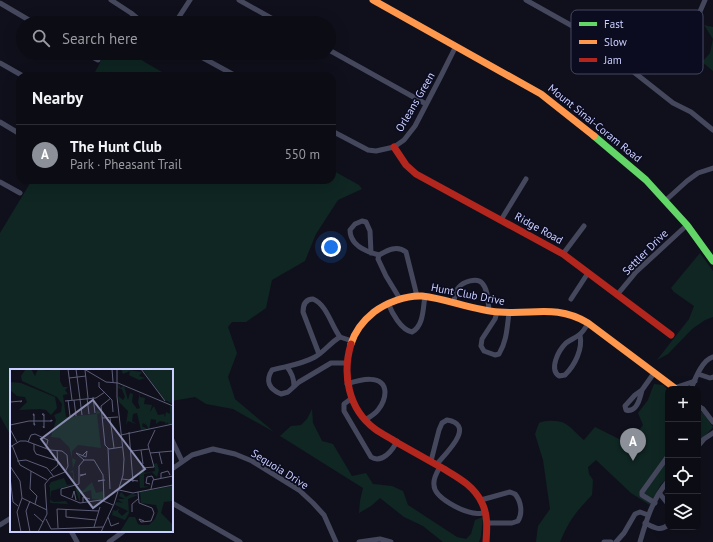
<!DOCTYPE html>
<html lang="en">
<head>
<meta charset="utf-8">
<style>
	body { margin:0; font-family:"PT Sans",sans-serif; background:#15151e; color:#f1f3f6 }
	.controls { position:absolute; right:12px; bottom:12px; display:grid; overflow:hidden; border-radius:8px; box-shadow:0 4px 16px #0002 }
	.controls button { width:36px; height:36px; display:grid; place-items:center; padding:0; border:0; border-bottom:1px solid #2c2c34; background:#0c0c15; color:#f1f3f6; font:20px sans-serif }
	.you { position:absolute; left:331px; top:247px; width:14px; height:14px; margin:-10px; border:3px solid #fff; border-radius:50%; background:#1a73e8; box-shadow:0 0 0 6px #1a73e833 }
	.badge { display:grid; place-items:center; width:26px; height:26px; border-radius:50%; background:#8c9099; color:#fff; font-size:13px; font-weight:700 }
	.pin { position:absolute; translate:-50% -33px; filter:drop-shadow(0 1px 2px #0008) }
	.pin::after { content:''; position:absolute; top:21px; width:14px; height:12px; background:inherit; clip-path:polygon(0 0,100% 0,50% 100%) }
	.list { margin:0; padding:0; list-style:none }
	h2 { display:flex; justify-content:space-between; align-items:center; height:52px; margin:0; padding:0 16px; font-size:17px }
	h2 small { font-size:13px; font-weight:400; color:#9a9ba0 }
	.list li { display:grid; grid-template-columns:26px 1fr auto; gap:12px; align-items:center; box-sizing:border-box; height:60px; padding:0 16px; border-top:1px solid #2c2c34 }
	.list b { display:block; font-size:15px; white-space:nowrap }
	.list p { margin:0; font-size:13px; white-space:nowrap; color:#9a9ba0 }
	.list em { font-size:13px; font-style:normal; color:#9a9ba0 }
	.icon { flex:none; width:22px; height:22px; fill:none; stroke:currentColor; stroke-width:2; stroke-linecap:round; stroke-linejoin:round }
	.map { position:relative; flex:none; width:713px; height:542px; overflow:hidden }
	.search { position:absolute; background:#0c0c15; box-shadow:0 4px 16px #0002; left:16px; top:16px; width:320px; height:44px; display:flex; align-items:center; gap:10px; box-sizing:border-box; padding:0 14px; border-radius:22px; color:#9a9ba0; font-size:15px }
	.panel { position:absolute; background:#0c0c15; box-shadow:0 4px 16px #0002; left:16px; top:72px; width:320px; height:112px; border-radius:12px }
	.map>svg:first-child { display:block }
	.green { fill:#0f2623 }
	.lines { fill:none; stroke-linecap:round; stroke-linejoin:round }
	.street { stroke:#45485d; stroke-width:5 }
	.fast { stroke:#63d668; stroke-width:7 }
	.slow { stroke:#ff974d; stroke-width:7 }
	.jam { stroke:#b3261e; stroke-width:7 }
	.labels { text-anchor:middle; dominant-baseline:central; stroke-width:3.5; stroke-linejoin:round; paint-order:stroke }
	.street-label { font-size:11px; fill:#cbcfff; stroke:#0c0c20 }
	.inset-road { fill:none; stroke:#5b5c77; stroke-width:1 }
	.view { fill:#8a8cb0; fill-opacity:0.15; stroke:#8a8cb0; stroke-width:2 }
	.inset-edge { fill:none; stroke:#cbcfff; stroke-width:2 }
	.key { fill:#0c0c20; stroke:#454663; stroke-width:1 }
	.key-label { font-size:11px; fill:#cbcfff }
</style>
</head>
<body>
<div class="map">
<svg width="713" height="542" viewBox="0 0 713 542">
	<rect width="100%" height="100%" fill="#10101c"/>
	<g class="green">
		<path d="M704,25l9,2v44l-11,-9 8,-9 3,-14z"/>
		<path d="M105,53h24l40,23h-76z"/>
		<path d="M332,170l27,15 3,4 -24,11 -22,34 -11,27 -33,19 -6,28 -20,14h-14l-4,5 9,26 -9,24 7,22 39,33 -41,-23 -27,-5 -11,-7 -23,4v-31h-161v66l-11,-20v-183l32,-53h300z"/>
		<path d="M700,253l13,18v46l-8,3 -13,9 -24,25 -11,6 32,-41 5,-13 -20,-14 -3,-4z"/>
		<path d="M654,384l9,1 5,5v87l-7,7 -11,21 -19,-12 -35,-33 -8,7 1,7 4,6 -1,15c-16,17 -23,25 -32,47h-24l2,-16 12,-17 -7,-49 -8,-26 4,-11c6,-3 18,-3 25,0 8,4 14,13 20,17l11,-13 34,17 14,-19 -5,-12 10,-13z"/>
		<path d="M312,409l1,14 9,18 11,3 19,32 14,-3 7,11 19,2 11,5 5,14 49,32 9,2 5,-5 4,-14 8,-3 -2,19 -2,6h-36l-20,-16 -19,-9 -24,-19 -9,8 -12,7 1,-12 3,-13 -83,-52 11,-10 10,-1 6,-6z"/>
		<path d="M698,410l5,3 10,14 -15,17z"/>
	</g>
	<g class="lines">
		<g class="street">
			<path d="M111,0l20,13 12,10"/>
			<path d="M239,0l41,23"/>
			<path d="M526,0l57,32 90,71 18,9 22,18"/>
			<path d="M0,3l34,20"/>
			<path d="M175,23l15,-23"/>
			<path d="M695,23l10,-23"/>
			<path d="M329,50l97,54"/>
			<path d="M85,53l13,7"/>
			<path d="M194,53l42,23"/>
			<path d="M0,63l23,13"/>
			<path d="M0,122l20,12"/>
			<path d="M332,131l36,19 8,1 18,-4 10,-7 11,-14 26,-50 15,-30"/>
			<path d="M0,182l20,11"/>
			<path d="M665,201l22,-20 11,-8 15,-5"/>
			<path d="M501,220l25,-41"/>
			<path d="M371,253l-1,-22 -4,-9 -4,-1 -7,3 -5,6c0,15 17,22 29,25"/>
			<path d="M563,254l21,-28"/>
			<path d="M617,295l19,-23 51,-47"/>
			<path d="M400,299l-14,-23 -8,-17 1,-4c9,-5 18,-10 27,-3l11,44"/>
			<path d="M571,299l17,-26"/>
			<path d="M454,302c1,-6 1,-11 5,-15 4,-5 18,-10 23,-4 6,6 6,19 7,27"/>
			<path d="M388,303c4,10 13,27 24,29 12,-6 11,-25 13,-36"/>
			<path d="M497,312l-2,7 -13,20 -1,7 3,5 11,4 4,-1c8,-13 8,-27 10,-41"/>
			<path d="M580,335c3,14 -5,30 -15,40l-6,1c-10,-7 -1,-25 7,-33 4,-3 9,-5 13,-8 4,-3 7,-8 9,-12"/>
			<path d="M340,337c-9,5 -16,15 -25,20 -15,8 -28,9 -43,13 -7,11 -3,19 9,24l7,-2 11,-10 32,-19h16"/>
			<path d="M340,337l12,4"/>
			<path d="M319,354l-16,-42c0,-7 2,-13 10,-13 14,6 18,26 27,38"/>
			<path d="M287,367c5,6 7,11 7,19"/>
			<path d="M698,374l12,4 3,-1"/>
			<path d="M347,384c12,-4 37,-11 38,8 0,7 -3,13 -7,18 -3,4 -8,7 -13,10"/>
			<path d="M674,388l21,-7"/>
			<path d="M691,389c4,-10 11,-29 22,-32"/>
			<path d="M642,390c-2,8 -5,23 -16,20l-1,-4 10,-11 7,-5 12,-17"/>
			<path d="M352,398l-8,6v7l27,46c11,7 22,-7 26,-16"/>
			<path d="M698,406l5,3 10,13"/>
			<path d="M172,440l10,21"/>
			<path d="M698,446l6,-7 9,-6"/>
			<path d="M431,461l8,-31 3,-7 5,-3c30,5 -2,34 -11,45"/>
			<path d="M440,467c-3,5 -7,11 -6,18 0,13 28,26 39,28 5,1 9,0 13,0"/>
			<path d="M172,469l20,-14 21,-6 22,5 17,7 47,29 14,13 11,12 12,27"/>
			<path d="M660,494l8,10"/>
			<path d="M481,500l29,-8 5,2c6,7 8,19 3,27l-6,2h-24"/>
			<path d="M172,503l68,39"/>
			<path d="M655,503l-13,-8v-3l26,-36"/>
			<path d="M645,523c8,4 15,9 23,2"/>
			<path d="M0,525l11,-7"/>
			<path d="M71,531l6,11"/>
			<path d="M109,542l15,-11"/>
			<path d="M359,542l21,-3 11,3"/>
			<path d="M604,542h7"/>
			<path d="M616,542l8,-9 11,-19 5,-2 8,3"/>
			<path d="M640,542c6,-21 13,-44 28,-61"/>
		</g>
		<path class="fast" d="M594,136l52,44 41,45 26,36"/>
		<g class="slow">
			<path d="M373,0l168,94 53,42"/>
			<path d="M351,344c4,-13 13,-24 23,-32 12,-9 32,-17 48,-16 26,3 51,14 77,16 34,3 57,-8 89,11l88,66"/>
		</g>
		<g class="jam">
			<path d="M394,147l12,18 10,9 147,80 108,81"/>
			<path d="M351,344c-9,30 -3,65 24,85 7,5 15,9 21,13 16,9 32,18 48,27 15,9 30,17 38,34 6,12 5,26 4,39"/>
		</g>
	</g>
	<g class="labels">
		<g class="street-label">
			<text transform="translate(415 102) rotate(-60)">Orleans Green</text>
			<text transform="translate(595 123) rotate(39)">Mount Sinai-Coram Road</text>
			<text transform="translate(539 228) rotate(29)">Ridge Road</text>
			<text transform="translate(645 252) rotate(-45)">Settler Drive</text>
			<text transform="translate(468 294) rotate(11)">Hunt Club Drive</text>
			<text transform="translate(280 469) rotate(32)">Sequoia Drive</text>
		</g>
	</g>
	<g transform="translate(10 369)">
		<rect width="163" height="163" fill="#10101c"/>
		<path d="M16,0h5l4,7 3,-7h14l-9,2 17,-2v12l3,6h5l-3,3 3,4 -5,1 3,22 30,-3 1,-4 4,3 -4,1 4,34 -23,-3 -6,6v7l-3,-11 -9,-9 -9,-1 5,-17 -2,-5 7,-3 1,-8 -5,-7 -35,-16 -1,-5zM111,0l21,3 -3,4 6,2 -6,2 -10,-5 1,-4 -7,3zM132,0h31v35l-8,-4zM0,13l11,1 34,14 2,11 -6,7 -5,-5 -6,-1 -21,1 8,-8 -2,-5 -8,-1 -7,-6zM109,15l1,4 4,-2 4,14 2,-7 3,1 -1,8 5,7 3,-1 -2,-6 2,-10v5l5,1 -1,6 8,1 -2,7 4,-6 4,9 6,-1 1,3 1,-5 4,2v-8l3,1v16l-4,2 -2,-3 -1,3 -1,-3 -5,-1 -4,3v-4l-5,-1 -2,11 -4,-8 1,3 -3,-2 -1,3 5,3 -6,1 -4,-17 -4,1 -1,7 4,3 -8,-3 -2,4 2,-14 -9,-9 -1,-6 5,4 2,-3 -3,-8 -4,-1zM62,89l4,2 -3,8 2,16 -24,7 -1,9 4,2 12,-1 2,3 -17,-1 -1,-1v-14l-1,-2 2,-4 13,-4 3,7 6,-1v-11l-3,-1 3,-2zM147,94l2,7 -2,7 -5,-5 -8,2v12l5,1 -9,1 -1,-16 3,-3 3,4 10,-2 -1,-7zM82,113l4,11 8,-2v9l-12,-1 -1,-9 -11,4v9l-5,-15 2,-2 3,5 4,-1zM163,117v15l-9,1 -3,11 12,12v7h-53l9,-15h6l3,7 3,1h8l6,-6 3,-8 -2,-6 -15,-2 -1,-11zM111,123l5,5 5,-3 7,1 -10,4 1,14 -4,7 -13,-5 1,-5 3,1 3,-3 -1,4 4,4 6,-5 -13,-6 1,-3 7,1 -6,-4h8l-6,-3z" fill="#0f2623"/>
		<path class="inset-road" d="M58,0l4,31M66,0l4,30M74,0l22,13 12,1 55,23M102,0l1,13M131,0l24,32M75,1l3,28M59,9l17,-2M89,13v5l13,13 1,12M83,28l2,16M77,29l2,16M101,29l-10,8 4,39 4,4 13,-2M70,30l2,16M58,31l2,16M64,31l2,16M55,32l31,-3 9,-6M0,33l12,-1 -2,1M92,49l16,-1M100,49l4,30M24,54l1,2h-1v-11h-1l1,2M0,56l19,-4h23v-1l-2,1M33,57l1,2v-14h-2l2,2M0,60l7,13M119,63l4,50M111,66l52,-11M18,73l3,-7 4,-1 13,6 -2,8M24,75v6l2,4 22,7M2,76l8,20 27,15M0,78l10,-6h6l24,9 12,1 5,4 1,11 -3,6 -15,6 -5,6 2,30 -9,18M98,79l2,41M131,81l2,14M122,82l17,-2M149,83l3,12M140,84l23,-2M72,87l5,-5 -1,6M74,91l-8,-7 10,4M7,92l9,-1 21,8 7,9M0,97l10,15 2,17 -5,14 4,20M144,98l-6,-22 7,-15M132,99l12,-1M21,102l-1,18 7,7 -2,8M41,102l7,-6 -1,-15M70,106l6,-1 -6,2M0,108l3,25 5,4M151,109v-5l7,-2 2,4M112,110l16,2M93,111l-5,1 7,-1M140,115l-4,-1 1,-6 5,-1 2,4M141,120l2,-9 20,-4M109,121l14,3 40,-8M128,123l1,11 13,5 2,5 -3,8 -10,1 -2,-3 5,2M12,129l25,12M62,129l2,-7 2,9M94,131l-1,-25 -9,-15h-10l-5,6v18l-18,5v6l19,8 21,-3 12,5M73,134v-6l7,2M56,140v8l30,3M122,143v-8l6,-5M24,145l9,8M98,148l3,9 8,-3M36,150l5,10 52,-2M84,158l6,-20M48,159l-1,-19 42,2M20,163l-4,-21 4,-10M91,163l13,-28 9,-29 1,-16 -7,-62v-28"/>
		<path class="view" d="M83,31l52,69 -52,39 -52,-69z"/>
		<rect width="163" height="163" class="inset-edge"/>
	</g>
	<rect x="571" y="10" width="132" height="64" rx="6" class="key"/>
	<rect x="579" y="22" width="18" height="4" fill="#63d668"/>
	<rect x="579" y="40" width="18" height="4" fill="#ff974d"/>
	<rect x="579" y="58" width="18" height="4" fill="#b3261e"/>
	<g class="key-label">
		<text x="604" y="28">Fast</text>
		<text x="604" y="46">Slow</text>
		<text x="604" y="64">Jam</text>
	</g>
</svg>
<div class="controls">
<button>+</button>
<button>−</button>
<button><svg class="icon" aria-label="locate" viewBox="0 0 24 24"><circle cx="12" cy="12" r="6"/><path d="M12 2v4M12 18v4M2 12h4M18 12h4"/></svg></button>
<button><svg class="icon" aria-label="layers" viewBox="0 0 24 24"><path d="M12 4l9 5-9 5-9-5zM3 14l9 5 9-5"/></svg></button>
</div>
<div class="you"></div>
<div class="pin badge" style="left:633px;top:461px">A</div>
<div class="search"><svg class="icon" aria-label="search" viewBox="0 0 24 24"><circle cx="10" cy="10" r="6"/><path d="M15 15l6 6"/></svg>Search here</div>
<section class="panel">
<h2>Nearby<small></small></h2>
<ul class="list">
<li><span class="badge">A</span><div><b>The Hunt Club</b><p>Park · Pheasant Trail</p></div><em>550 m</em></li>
</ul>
</section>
</div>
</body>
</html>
